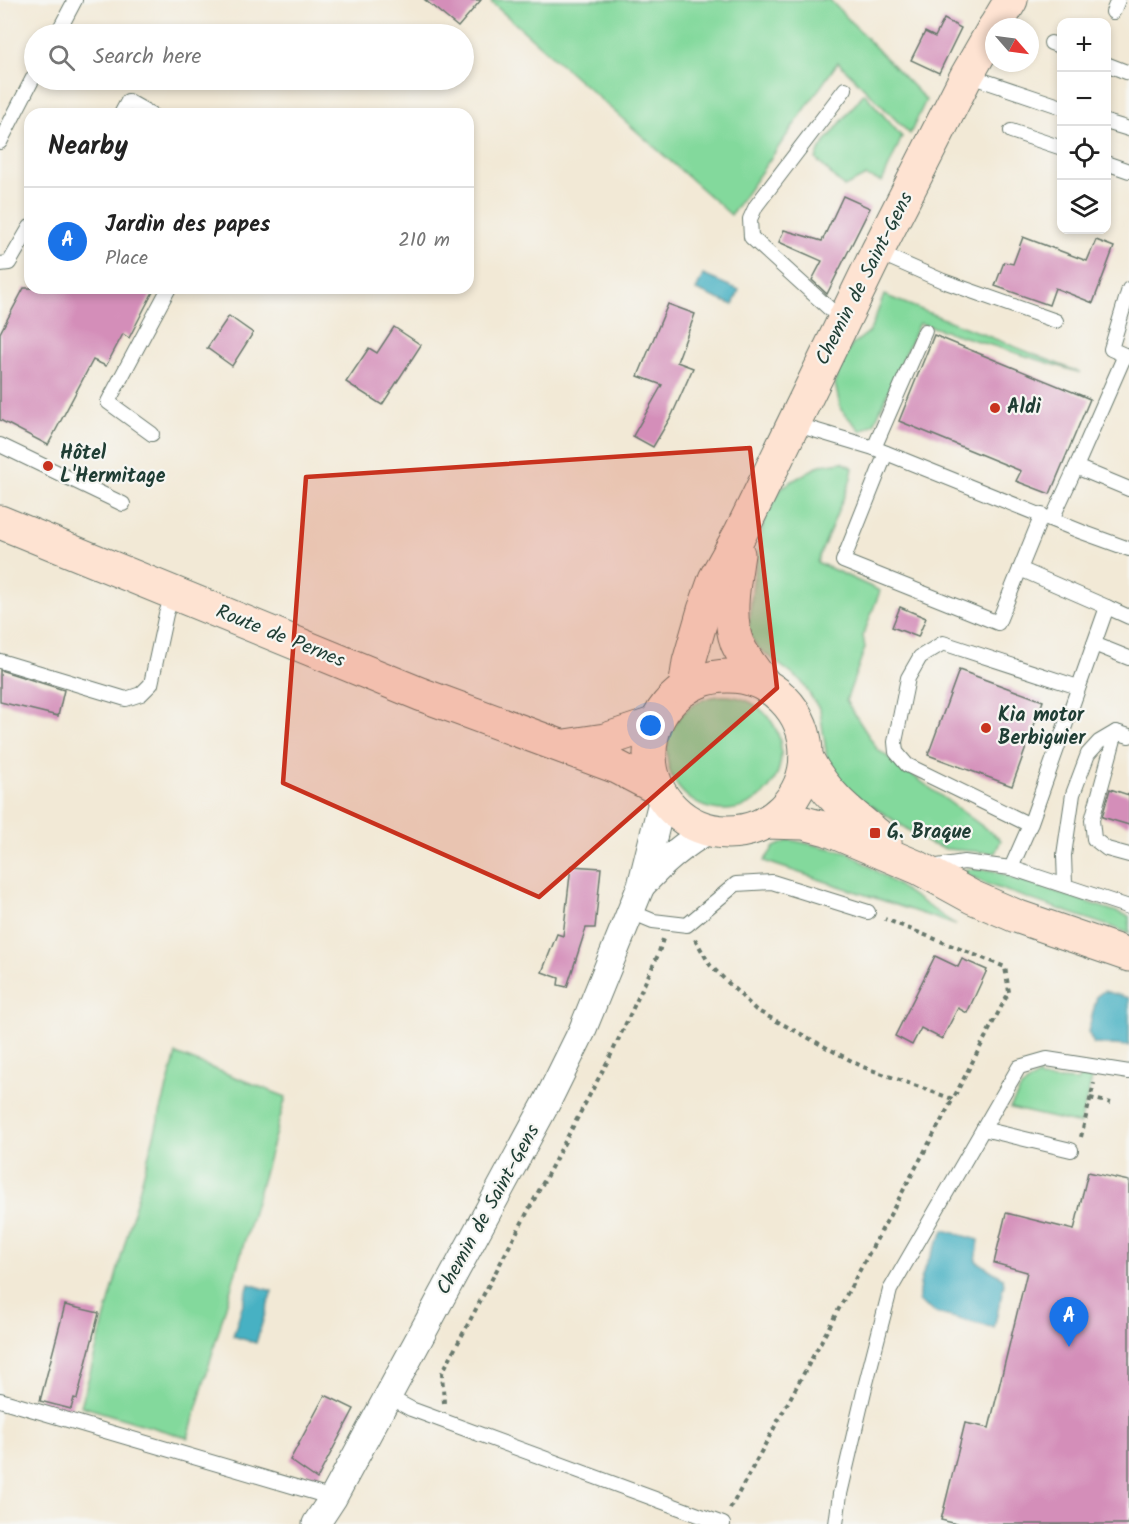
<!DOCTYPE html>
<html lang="en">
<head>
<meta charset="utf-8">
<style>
	body { margin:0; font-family:Kalam,sans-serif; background:#f6f6f6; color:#222 }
	.controls { position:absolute; right:18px; top:18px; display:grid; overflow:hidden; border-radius:12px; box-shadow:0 3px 9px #0003 }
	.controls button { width:54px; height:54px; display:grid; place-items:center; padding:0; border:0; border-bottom:2px solid #e0e0e0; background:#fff; color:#222; font:30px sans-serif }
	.compass { position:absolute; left:985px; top:18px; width:54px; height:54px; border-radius:50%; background:#fff; box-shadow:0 3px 9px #0003; rotate:118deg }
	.you { position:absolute; left:651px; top:726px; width:21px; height:21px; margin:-15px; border:4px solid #fff; border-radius:50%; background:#1a73e8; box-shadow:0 0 0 9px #1a73e833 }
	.badge { display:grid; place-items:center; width:39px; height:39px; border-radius:50%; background:#1a73e8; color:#fff; font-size:20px; font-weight:700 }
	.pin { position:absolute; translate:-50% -50px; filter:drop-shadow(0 2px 3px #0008) }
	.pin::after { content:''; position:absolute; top:32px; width:21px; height:18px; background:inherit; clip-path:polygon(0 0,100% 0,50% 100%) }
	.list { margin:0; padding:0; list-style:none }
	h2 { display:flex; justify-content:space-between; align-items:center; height:78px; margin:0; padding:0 24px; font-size:26px }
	h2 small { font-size:20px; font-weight:400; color:#767676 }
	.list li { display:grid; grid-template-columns:39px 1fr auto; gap:18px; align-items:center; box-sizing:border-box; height:108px; padding:0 24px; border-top:2px solid #e0e0e0 }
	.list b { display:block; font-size:22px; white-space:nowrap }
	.list p { margin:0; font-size:20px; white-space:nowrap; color:#767676 }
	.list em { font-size:20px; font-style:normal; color:#767676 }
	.icon { flex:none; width:33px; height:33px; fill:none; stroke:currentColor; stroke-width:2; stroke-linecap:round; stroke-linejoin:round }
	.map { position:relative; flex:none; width:1129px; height:1524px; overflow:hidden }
	.search { position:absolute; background:#fff; box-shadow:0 3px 9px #0003; left:24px; top:24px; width:450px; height:66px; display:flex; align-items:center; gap:15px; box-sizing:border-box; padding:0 21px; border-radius:33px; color:#767676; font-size:22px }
	.panel { position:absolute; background:#fff; box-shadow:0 3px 9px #0003; left:24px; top:108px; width:450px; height:186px; border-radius:18px }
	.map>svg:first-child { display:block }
	.green { fill:#83d99c; stroke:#518b68; stroke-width:1.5 }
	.water { fill:#46b1c3; stroke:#32777c; stroke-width:1.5 }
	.building { fill:#d48eb9 }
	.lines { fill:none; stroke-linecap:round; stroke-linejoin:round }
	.service-casing { stroke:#69796d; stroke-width:16 }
	.minor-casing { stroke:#69796d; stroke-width:29 }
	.secondary-casing { stroke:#69796d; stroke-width:35 }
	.path { stroke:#69796d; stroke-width:4; stroke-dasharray:4.5 4.5; stroke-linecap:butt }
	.service { stroke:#fff; stroke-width:14 }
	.minor { stroke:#fff; stroke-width:27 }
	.secondary { stroke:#fee3d2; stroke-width:33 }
	.marked { fill:#c8321e; fill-opacity:0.2; stroke:#c8321e; stroke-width:4.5; stroke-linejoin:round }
	.poi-dot { fill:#c8321e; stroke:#f6f6f2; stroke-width:2 }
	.labels { text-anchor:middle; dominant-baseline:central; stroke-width:4.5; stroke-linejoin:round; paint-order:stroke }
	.street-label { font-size:20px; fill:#1f3d34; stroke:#f6f6f2 }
	.poi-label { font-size:20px; font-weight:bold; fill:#1f3d34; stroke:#f6f6f2; text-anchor:start }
</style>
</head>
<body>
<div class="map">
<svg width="1129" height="1524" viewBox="0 0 1129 1524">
	<rect width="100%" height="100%" fill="#f6f6f2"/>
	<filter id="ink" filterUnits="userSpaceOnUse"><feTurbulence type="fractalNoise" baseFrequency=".0167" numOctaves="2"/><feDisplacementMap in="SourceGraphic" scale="12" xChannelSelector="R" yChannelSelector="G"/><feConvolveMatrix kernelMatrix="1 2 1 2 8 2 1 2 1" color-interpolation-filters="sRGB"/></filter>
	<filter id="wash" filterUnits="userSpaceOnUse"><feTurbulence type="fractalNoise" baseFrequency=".008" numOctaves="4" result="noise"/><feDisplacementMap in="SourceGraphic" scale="24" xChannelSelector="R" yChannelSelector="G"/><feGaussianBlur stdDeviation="1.35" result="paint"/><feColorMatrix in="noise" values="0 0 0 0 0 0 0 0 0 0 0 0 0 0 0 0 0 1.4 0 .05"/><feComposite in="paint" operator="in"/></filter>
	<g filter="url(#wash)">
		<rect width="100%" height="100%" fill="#f2e9d6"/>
		<g class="green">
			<path d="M492,0h338l96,100 -16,34 -72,-72 -107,153 -240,-213z"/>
			<path d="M864,93l38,44 -20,45 -16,-6 -22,11 -28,-28 4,-10z"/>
			<path d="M884,295l197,78 -162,-50 -45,101 -13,7 -20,-21 -6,-26 3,-15 14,-24 18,-14z"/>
			<path d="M842,462l11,6 -3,14 -33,80 63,29 -17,45 2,12 -19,53 31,48 124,91 -6,13 -49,-4 -18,-6 -92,-61 -8,-17 -8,-55 -19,-29 -43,-33 -10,-15 5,-51 11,-62 18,-33 38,-22z"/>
			<circle cx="724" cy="753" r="57"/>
			<path d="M790,840l58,12 108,73 -192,-64 10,-14z"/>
			<path d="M966,869l25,1 138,46v17l-143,-49 -21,-11z"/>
			<path d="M176,1054l110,43 -98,341 -107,-32z"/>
			<path d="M1039,1075l2,4 37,2 2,-6 12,4 -12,45 -70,-16 11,-20z"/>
		</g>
		<g class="water">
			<path d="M703,275l36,15 -6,15 -37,-15z"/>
			<path d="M1104,991l25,7v48l-35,-2 -6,-12 9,-36z"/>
			<path d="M944,1230l35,10 -3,21 27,17 1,6 -10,44 -58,-15 -17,-11c-2,-28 13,-47 25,-72z"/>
			<path d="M249,1284l23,7 -16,52 -23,-7z"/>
		</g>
		<g id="blocks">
			<g class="building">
				<path d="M425,0h56l-23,27z"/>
				<path d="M944,19l17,9 -22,45 -28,-13 14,-28 10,5z"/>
				<path d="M843,196l27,12 -43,86 -15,-14 10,-19 -43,-19 5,-12 38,11z"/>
				<path d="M1023,237l64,24 9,-21 18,7 -21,56 -38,-15 -6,17 -54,-19 9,-24 9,2z"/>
				<path d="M24,288h131l-26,50 -6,-4 -17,32 -13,-6 -45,85 -48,-25v-87z"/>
				<path d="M668,304l27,10 -18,48 16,6 -21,47 -19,32 -20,-11 29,-51 -24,-9z"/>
				<path d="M229,316l24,17 -21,33 -25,-18z"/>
				<path d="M394,327l27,18 -39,60 -36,-23 23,-34 8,5z"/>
				<path d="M934,335l156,64 -40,95 -34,-13 5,-10 -122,-50z"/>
				<path d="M900,607l26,11 -8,19 -26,-10z"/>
				<path d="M0,670l64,20 -6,26 -58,-14z"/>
				<path d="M959,670l84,31 -31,85 -84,-31z"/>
				<path d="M1110,789l19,6v30l-27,-8z"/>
				<path d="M571,866l30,2 -6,60h-9l-19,59 -9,-2 1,-7 -17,-6 15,-38 6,2z"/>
				<path d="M935,956l23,11 4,-8 25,11 -20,43 -9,-5 -16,31 -21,-11 -9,17 -17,-9z"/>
				<path d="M1088,1172l41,9v343h-172l-16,-4 24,-97 24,5 38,-156 -33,-9 12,-50 68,17z"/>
				<path d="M65,1305l34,8 -22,86 -3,-1 -3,11 -31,-8z"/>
				<path d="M325,1395l29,14 -37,70 -27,-19z"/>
			</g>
		</g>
	</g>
	<g filter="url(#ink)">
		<use href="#blocks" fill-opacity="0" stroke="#69796d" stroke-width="1.5"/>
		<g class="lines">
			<defs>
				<g id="service">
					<path d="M1113,12l5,-12"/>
					<path d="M57,34l18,-34"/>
					<path d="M1051,43l11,4"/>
					<path d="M1106,64l23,9"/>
					<path d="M967,75l95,32"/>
					<path d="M121,114l7,-13 23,13"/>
					<path d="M1106,122l23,7"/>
					<path d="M1011,131l51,17"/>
					<path d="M0,142l34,-66"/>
					<path d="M1106,163l23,8"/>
					<path d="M877,252l66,29 113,40"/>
					<path d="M0,264l9,-1 21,-36"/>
					<path d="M1129,289l-18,60 18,8"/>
					<path d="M843,321l-92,-84 -1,-18 6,-13 89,-117"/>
					<path d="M794,424l80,24 208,84 47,17"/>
					<path d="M152,434l-44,-32 61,-114"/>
					<path d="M0,445l123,59"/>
					<path d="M874,448l51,-117"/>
					<path d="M886,453l-43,108 155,62 44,-108"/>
					<path d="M1076,467l49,-112"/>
					<path d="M1052,519l24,-52 53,22"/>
					<path d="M1020,569l87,38"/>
					<path d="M1094,644l35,14"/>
					<path d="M0,661l126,38 15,-5 10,-10 15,-70 7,-21"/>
					<path d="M1116,732l-24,88 2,19 13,10 22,6"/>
					<path d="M1030,825l-123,-60 -11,-13 -1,-10 13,-64 12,-21 23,-14 135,44"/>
					<path d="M931,867l33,-5 47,6 118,39"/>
					<path d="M1011,868l19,-43 77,-218 22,10"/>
					<path d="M1065,885l-1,-30 9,-61 15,-40 11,-12 17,-10 13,4"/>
					<path d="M629,911l24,10 34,4 49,-41 36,-2 96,30"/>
					<path d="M983,1129l88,21"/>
					<path d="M387,1396l24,13 312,115"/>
					<path d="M0,1400l333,98"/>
					<path d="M836,1524l4,-30 25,-107 25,-97 129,-223 28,-8 82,13"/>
				</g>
				<g id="minor">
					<path d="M642,885c20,-22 40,-40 67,-55"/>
					<path d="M316,1524l17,-26 214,-396 35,-71 59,-145 22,-88"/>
				</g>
				<g id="secondary">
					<path d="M995,27l16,-27"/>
					<path d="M0,522l420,172 197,73 40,21"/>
					<path d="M738,554c-4,28 -11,62 -1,89 7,16 19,30 29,43"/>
					<circle cx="728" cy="754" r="78"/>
					<path d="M685,689l4,-27 15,-52 11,-31 26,-47 136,-280 90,-177 27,-47"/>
					<path d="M565,746l40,-6 51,-17"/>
					<path d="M806,757c19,38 46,58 79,84"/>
					<path d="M766,822l38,1 23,6 92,39 53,29 44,19 113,39"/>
				</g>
			</defs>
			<use href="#service" class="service-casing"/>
			<use href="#minor" class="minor-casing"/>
			<use href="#secondary" class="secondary-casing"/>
			<g class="path">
				<path d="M695,939l15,26 46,45 107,57 90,32 56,-107 -4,-25 -120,-48"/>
				<path d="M1090,1098l21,5"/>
				<path d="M1081,1137l13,-54"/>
				<path d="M444,1403l-2,-30 170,-320 46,-98 5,-16"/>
				<path d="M730,1509l223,-410"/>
			</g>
			<use href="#service" class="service"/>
			<use href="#minor" class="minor"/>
			<use href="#secondary" class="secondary"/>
		</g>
	</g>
	<path class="marked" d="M750,448l27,240 -238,209 -256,-114 23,-306z"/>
	<g class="poi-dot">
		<circle cx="995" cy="408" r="6"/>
		<circle cx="48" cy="466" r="6"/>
		<circle cx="986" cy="728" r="6"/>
		<rect x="869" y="827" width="12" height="12" rx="3"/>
	</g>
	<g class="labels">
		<g class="street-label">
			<text transform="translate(865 279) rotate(-63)">Chemin de Saint-Gens</text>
			<text transform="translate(280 637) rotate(22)">Route de Pernes</text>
			<text transform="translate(489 1210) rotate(-61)">Chemin de Saint-Gens</text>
		</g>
		<g class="poi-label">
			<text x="1007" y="408">Aldi</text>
			<text x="60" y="454">Hôtel<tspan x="60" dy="23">L'Hermitage</tspan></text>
			<text x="998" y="716">Kia motor<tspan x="998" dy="23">Berbiguier</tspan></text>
			<text x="887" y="833">G. Braque</text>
		</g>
	</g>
</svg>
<div class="controls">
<button>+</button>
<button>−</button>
<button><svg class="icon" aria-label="locate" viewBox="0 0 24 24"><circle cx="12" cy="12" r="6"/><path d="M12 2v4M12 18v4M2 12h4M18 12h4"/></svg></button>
<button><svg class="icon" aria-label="layers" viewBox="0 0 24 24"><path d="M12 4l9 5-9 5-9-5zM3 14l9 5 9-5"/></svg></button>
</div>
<svg class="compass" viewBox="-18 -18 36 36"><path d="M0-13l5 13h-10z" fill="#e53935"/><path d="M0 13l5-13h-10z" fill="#767676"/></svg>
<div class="you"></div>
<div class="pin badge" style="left:1069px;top:1347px">A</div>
<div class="search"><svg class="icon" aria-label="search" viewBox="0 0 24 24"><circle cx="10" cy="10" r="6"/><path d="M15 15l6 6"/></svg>Search here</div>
<section class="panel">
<h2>Nearby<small></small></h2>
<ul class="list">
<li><span class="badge">A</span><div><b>Jardin des papes</b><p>Place</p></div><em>210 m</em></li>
</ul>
</section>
</div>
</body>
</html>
